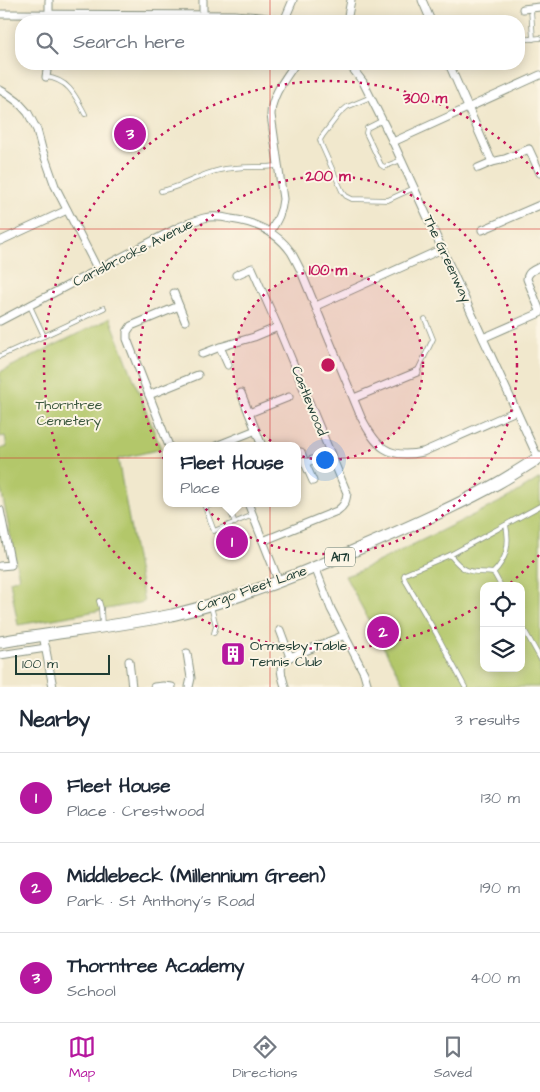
<!DOCTYPE html>
<html lang="en">
<head>
<meta charset="utf-8">
<style>
	body { margin:0; font-family:"Architects Daughter",sans-serif; background:#f6f6f7; color:#1f2937 }
	.controls { position:absolute; right:15px; bottom:15px; display:grid; overflow:hidden; border-radius:10px; box-shadow:0 2px 12px #0003 }
	.controls button { width:45px; height:45px; display:grid; place-items:center; padding:0; border:0; border-bottom:1px solid #e0e1e3; background:#fff; color:#1f2937; font:25px sans-serif }
	.scale { position:absolute; left:15px; bottom:12px; width:95px; box-sizing:border-box; padding-left:5px; border:2px solid #1f3d34; border-top:0; font-size:14px; line-height:18px; white-space:nowrap; color:#1f3d34; -webkit-text-stroke:4px #fcf5e5; paint-order:stroke }
	.you { position:absolute; left:324px; top:459px; width:18px; height:18px; margin:-12px; border:4px solid #fff; border-radius:50%; background:#1a73e8; box-shadow:0 0 0 8px #1a73e833 }
	.badge { display:grid; place-items:center; width:32px; height:32px; border-radius:50%; background:#b5179e; color:#fff; font-size:16px; font-weight:700 }
	.pin { position:absolute; translate:-50% -50%; border:2px solid #fff; box-shadow:0 1px 5px #0006 }
	.popup { position:absolute; left:163px; top:442px; width:138px; height:65px; box-sizing:border-box; display:grid; place-content:center; border-radius:10px; background:#fff; filter:drop-shadow(0 1px 4px #0005); font-size:16px; white-space:nowrap; color:#747a83 }
	.popup b { font-size:19px; color:#1f2937 }
	.popup::after { content:''; position:absolute; left:50%; top:100%; margin-left:-10px; border:10px solid transparent; border-top-color:#fff }
	.list { margin:0; padding:0; list-style:none }
	h2 { display:flex; justify-content:space-between; align-items:center; height:65px; margin:0; padding:0 20px; font-size:21px }
	h2 small { font-size:16px; font-weight:400; color:#747a83 }
	.list li { display:grid; grid-template-columns:32px 1fr auto; gap:15px; align-items:center; box-sizing:border-box; height:90px; padding:0 20px; border-top:1px solid #e0e1e3 }
	.list b { display:block; font-size:19px; white-space:nowrap }
	.list p { margin:0; font-size:16px; white-space:nowrap; color:#747a83 }
	.list em { font-size:16px; font-style:normal; color:#747a83 }
	.icon { flex:none; width:28px; height:28px; fill:none; stroke:currentColor; stroke-width:2; stroke-linecap:round; stroke-linejoin:round }
	.map { position:relative; flex:none; width:540px; height:687px; overflow:hidden }
	.search { position:absolute; background:#fff; box-shadow:0 2px 12px #0003; left:15px; right:15px; top:15px; height:55px; display:flex; align-items:center; gap:12px; box-sizing:border-box; padding:0 18px; border-radius:20px; color:#747a83; font-size:19px }
	.sheet { height:335px; background:#fff }
	nav { display:flex; justify-content:space-around; align-items:center; box-sizing:border-box; height:70px; border-top:1px solid #e0e1e3; background:#fff; font-size:14px; color:#747a83 }
	nav a { display:grid; justify-items:center; gap:2px }
	nav .on { color:#b5179e }
	.map>svg:first-child { display:block }
	.green { fill:#b3c76b; stroke:#698250; fill-rule:evenodd }
	.lines { fill:none; stroke-linecap:round; stroke-linejoin:round }
	.service-casing { stroke:#889280; stroke-width:5.5 }
	.minor-casing { stroke:#889280; stroke-width:9 }
	.primary-casing { stroke:#889280; stroke-width:13 }
	.service { stroke:#fff; stroke-width:4 }
	.minor { stroke:#fff; stroke-width:7 }
	.primary { stroke:#fff; stroke-width:11 }
	.grid { fill:none; stroke:#d62828; stroke-width:1; stroke-opacity:0.55 }
	.ring { fill:none; stroke:#c2185b; stroke-width:2.5; stroke-dasharray:2.5 5 }
	.labels { text-anchor:middle; dominant-baseline:central; stroke-width:4; stroke-linejoin:round; paint-order:stroke }
	.shield { fill:#fcf5e5; stroke:#617469; stroke-width:1 }
	.shield-label { font-size:12px; font-weight:bold; fill:#1f3d34 }
	.street-label { font-size:14px; fill:#1f3d34; stroke:#fcf5e5 }
	.park-label { font-size:14px; fill:#3d593f; stroke:#fcf5e5 }
	.poi-label { font-size:14px; fill:#1f3d34; stroke:#fcf5e5; text-anchor:start }
	.centre { fill:#c2185b; stroke:#fcf5e5; stroke-width:2.5 }
	.ring-label { font-size:15px; text-anchor:middle; font-weight:bold; fill:#c2185b; stroke:#fcf5e5; stroke-width:4; stroke-linejoin:round; paint-order:stroke }
</style>
</head>
<body>
<div class="map">
<svg width="540" height="687" viewBox="0 0 540 687">
	<rect width="100%" height="100%" fill="#fcf5e5"/>
	<filter id="ink" filterUnits="userSpaceOnUse"><feTurbulence type="fractalNoise" baseFrequency=".02" numOctaves="2"/><feDisplacementMap in="SourceGraphic" scale="10" xChannelSelector="R" yChannelSelector="G"/><feConvolveMatrix kernelMatrix="1 2 1 2 8 2 1 2 1" color-interpolation-filters="sRGB"/></filter>
	<filter id="wash" filterUnits="userSpaceOnUse"><feTurbulence type="fractalNoise" baseFrequency=".0096" numOctaves="4" result="noise"/><feDisplacementMap in="SourceGraphic" scale="20" xChannelSelector="R" yChannelSelector="G"/><feGaussianBlur stdDeviation="1.12" result="paint"/><feColorMatrix in="noise" values="0 0 0 0 0 0 0 0 0 0 0 0 0 0 0 0 0 1.4 0 .05"/><feComposite in="paint" operator="in"/></filter>
	<g filter="url(#wash)">
		<rect width="100%" height="100%" fill="#f1e8cd"/>
		<g class="green">
			<path d="M110,318l51,131 -43,10 26,143 -74,14 -52,9 -8,-44 9,-3 -19,-94v-35l7,-2 -2,-11 -5,1v-65z"/>
			<path d="M540,478v209h-135l-60,-111 12,-4 151,-74zM484,586h37v82h-37z"/>
		</g>
	</g>
	<g filter="url(#ink)">
		<g class="lines">
			<defs>
				<g id="service">
					<path d="M531,9l2,30"/>
					<path d="M519,40l21,-2"/>
					<path d="M46,77c23,3 29,18 39,37"/>
					<path d="M371,97l-24,10 -8,7 -16,21 -3,5 2,6 20,45 4,5 6,3 36,1 26,-12"/>
					<path d="M383,120l-16,8 -1,5 15,32 3,2 17,-7"/>
					<path d="M161,191c21,-4 39,-17 59,-21 19,-4 38,-2 58,-4"/>
					<path d="M44,336l60,-28"/>
					<path d="M0,356l44,-20 -14,-30"/>
					<path d="M417,372l16,-33 -8,-20"/>
					<path d="M215,503l-10,4 9,24 39,-16"/>
					<path d="M227,503l8,20"/>
					<path d="M450,555c16,20 20,16 43,18l2,2 6,11"/>
					<path d="M493,573c14,-14 17,-29 13,-48"/>
					<path d="M99,601l2,7 1,18"/>
					<path d="M211,606l5,20 -2,7"/>
					<path d="M521,624l19,34"/>
					<path d="M465,687l-29,-54 -31,-53 -1,-4 1,-2 45,-19 90,-49"/>
				</g>
				<g id="minor">
					<path d="M203,0v15"/>
					<path d="M422,0l9,21"/>
					<path d="M523,9l17,-2"/>
					<path d="M0,14l234,1 26,2 24,4"/>
					<path d="M49,14v-14"/>
					<path d="M284,21l9,-21"/>
					<path d="M347,21l4,-21"/>
					<path d="M349,64l14,18 30,60 145,316"/>
					<path d="M449,64l43,98 13,-3 24,-10 11,24"/>
					<path d="M46,77l2,-13"/>
					<path d="M0,90l7,4 11,8 10,11 9,17 5,19 13,37 43,84"/>
					<path d="M393,142l147,-67"/>
					<path d="M478,168l14,-6"/>
					<path d="M482,230l58,-25"/>
					<path d="M270,232c7,-11 12,-20 13,-33l-12,-84c0,-19 14,-36 24,-51"/>
					<path d="M0,241l67,-31"/>
					<path d="M540,267c-6,3 -12,4 -13,12l13,32"/>
					<path d="M236,275l16,-7 26,59 69,166c-1,9 -3,13 -10,18l-74,30"/>
					<path d="M174,293l11,28"/>
					<path d="M316,306l126,-57"/>
					<path d="M0,321l179,-94c8,-3 17,-7 25,-9 8,-2 19,-1 27,1 23,3 46,13 60,33 3,5 6,11 9,17l61,148c15,29 26,43 62,35l93,-41"/>
					<path d="M483,338l57,-25"/>
					<path d="M202,354l18,-7"/>
					<path d="M228,365l-8,-18 34,-10 24,-10"/>
					<path d="M241,393l21,53"/>
					<path d="M149,395l49,-20"/>
					<path d="M354,398l63,-26"/>
					<path d="M249,413l40,-16"/>
					<path d="M169,446l-42,-107v-7l4,-6 48,-20"/>
					<path d="M216,446l40,-16"/>
					<path d="M301,452l4,11"/>
					<path d="M313,481l-8,-18 25,-10"/>
					<path d="M248,503l31,79"/>
					<path d="M0,510l11,55 -11,1"/>
					<path d="M315,567l16,42 33,64 4,14"/>
					<path d="M280,630l10,27"/>
					<path d="M43,635l10,52"/>
					<path d="M187,653l4,25 -2,9"/>
					<path d="M0,655l46,-7"/>
					<path d="M129,661l3,26"/>
					<path d="M154,687l9,-1 9,1"/>
					<path d="M285,687c-3,-13 -9,-21 5,-30l55,-22"/>
				</g>
				<path id="primary" d="M0,642c57,-10 115,-15 172,-27 64,-15 125,-39 186,-66 47,-20 95,-41 140,-66 14,-8 28,-17 42,-26"/>
			</defs>
			<use href="#service" class="service-casing"/>
			<use href="#minor" class="minor-casing"/>
			<use href="#primary" class="primary-casing"/>
			<use href="#service" class="service"/>
			<use href="#minor" class="minor"/>
			<use href="#primary" class="primary"/>
		</g>
	</g>
	<path class="grid" d="M270,0v21M270,64v623M0,229h540M0,458h540"/>
	<circle cx="328" cy="365" r="95" fill="#c2185b" fill-opacity=".12"/>
	<g class="ring">
		<circle cx="328" cy="365" r="95"/>
		<circle cx="328" cy="365" r="189"/>
		<path d="M539 555A284 284 0 0 1 507 586M483 603A284 284 0 1 1 539 175"/>
	</g>
	<defs>
		<symbol id="building-square" viewBox="-11 -11 22 22"><rect x="-9" y="-9" width="18" height="18" rx="4" fill="#b5179e" stroke="#fcf5e5"/><path d="M-4-6H4V6H1V3H-1V6H-4ZM-2.5-4.3h1.7v1.8h-1.7ZM.8-4.3h1.7v1.8H.8ZM-2.5-1h1.7V.8h-1.7ZM.8-1h1.7V.8H.8Z" fill="#fff"/></symbol>
	</defs>
	<g fill-rule="evenodd">
		<use href="#building-square" x="219" y="640" width="28" height="28"/>
	</g>
	<g class="labels">
		<rect class="shield" x="325" y="547.5" width="30" height="19" rx="4"/>
		<g class="shield-label">
			<text x="340" y="557">A171</text>
		</g>
		<g class="street-label">
			<text transform="translate(133 253) rotate(-27)">Carisbrooke Avenue</text>
			<text transform="translate(447 259) rotate(65)">The Greenway</text>
			<text transform="translate(309 401) rotate(68)">Castlewood</text>
			<text transform="translate(252 589) rotate(-19)">Cargo Fleet Lane</text>
		</g>
		<g class="park-label">
			<text x="69" y="405">Thorntree<tspan x="69" dy="16">Cemetery</tspan></text>
		</g>
		<g class="poi-label">
			<text x="250" y="646">Ormesby Table<tspan x="250" dy="16">Tennis Club</tspan></text>
		</g>
	</g>
	<circle cx="328" cy="365" r="8" class="centre"/>
	<g class="ring-label">
		<text x="425" y="103">300 m</text>
		<text x="328" y="181">200 m</text>
		<text x="328" y="275">100 m</text>
	</g>
</svg>
<div class="controls">
<button><svg class="icon" aria-label="locate" viewBox="0 0 24 24"><circle cx="12" cy="12" r="6"/><path d="M12 2v4M12 18v4M2 12h4M18 12h4"/></svg></button>
<button><svg class="icon" aria-label="layers" viewBox="0 0 24 24"><path d="M12 4l9 5-9 5-9-5zM3 14l9 5 9-5"/></svg></button>
</div>
<div class="scale">100 m</div>
<div class="you"></div>
<div class="pin badge" style="left:232px;top:542px">1</div>
<div class="popup"><b>Fleet House</b>Place</div>
<div class="pin badge" style="left:383px;top:632px">2</div>
<div class="pin badge" style="left:130px;top:134px">3</div>
<div class="search"><svg class="icon" aria-label="search" viewBox="0 0 24 24"><circle cx="10" cy="10" r="6"/><path d="M15 15l6 6"/></svg>Search here</div>
</div>
<section class="sheet">
<h2>Nearby<small>3 results</small></h2>
<ul class="list">
<li><span class="badge">1</span><div><b>Fleet House</b><p>Place · Crestwood</p></div><em>130 m</em></li>
<li><span class="badge">2</span><div><b>Middlebeck (Millennium Green)</b><p>Park · St Anthony's Road</p></div><em>190 m</em></li>
<li><span class="badge">3</span><div><b>Thorntree Academy</b><p>School</p></div><em>400 m</em></li>
</ul>
</section>
<nav>
<a class="on"><svg class="icon" aria-label="map" viewBox="0 0 24 24"><path d="M3 6l6-2 6 2 6-2v14l-6 2-6-2-6 2zM9 4v14M15 6v14"/></svg>Map</a>
<a><svg class="icon" aria-label="directions" viewBox="0 0 24 24"><path d="M12 3l9 9-9 9-9-9zM9 14v-3h6M13 9l2 2-2 2"/></svg>Directions</a>
<a><svg class="icon" aria-label="saved" viewBox="0 0 24 24"><path d="M7 4h10v16l-5-4-5 4z"/></svg>Saved</a>
</nav>
</body>
</html>
